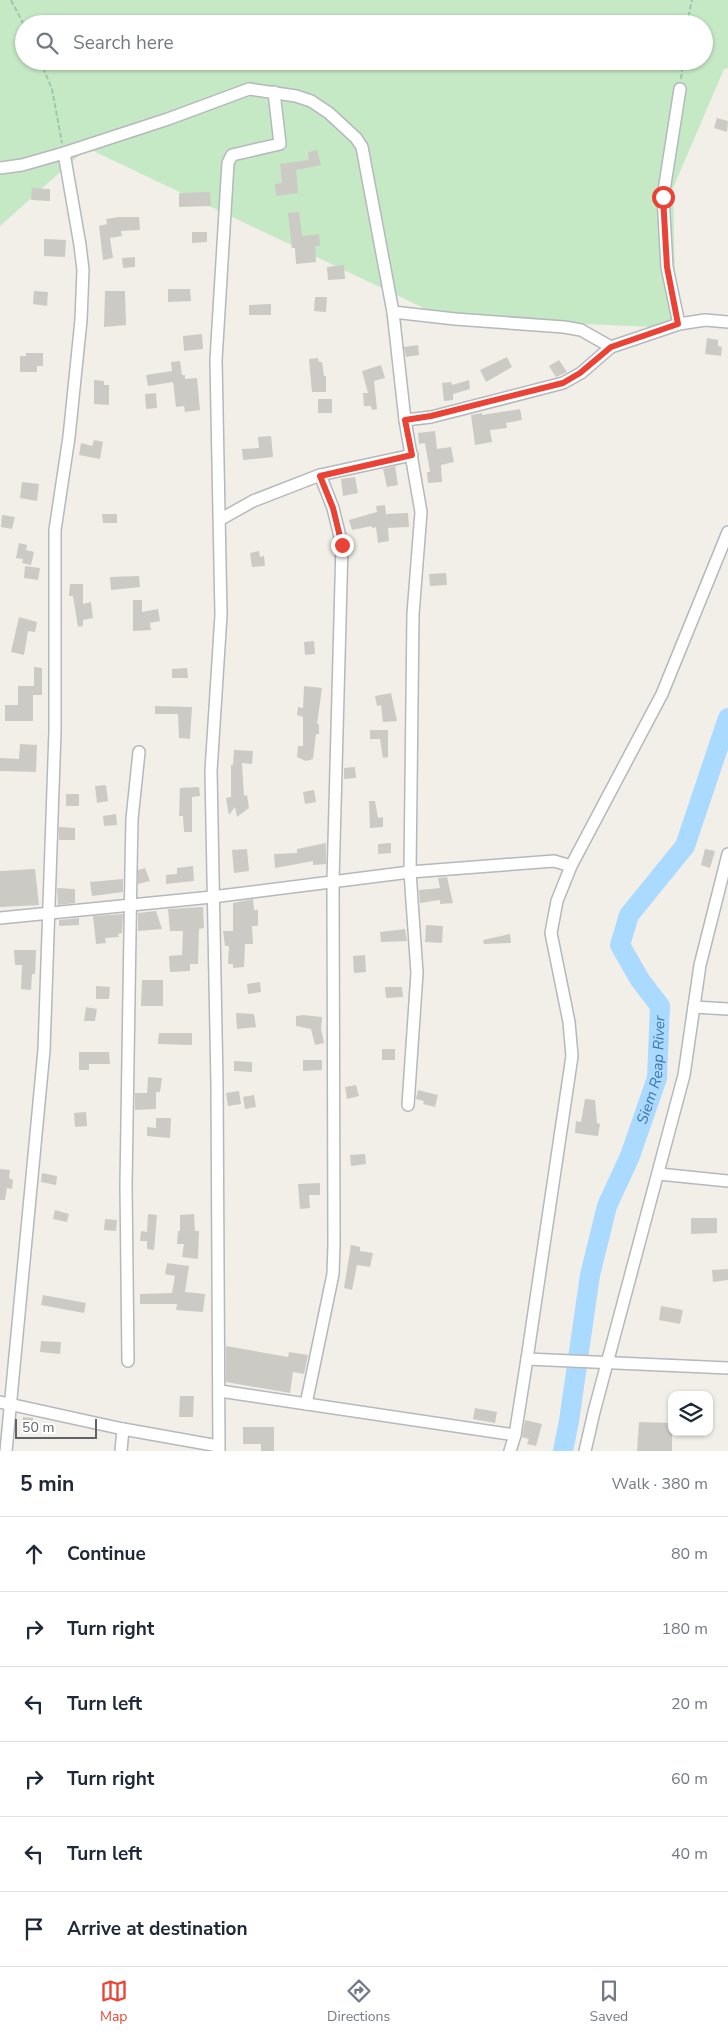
<!DOCTYPE html>
<html lang="en">
<head>
<meta charset="utf-8">
<style>
	body { margin:0; font-family:"Nunito Sans",sans-serif; background:#f2f2f3; color:#1f2937 }
	.controls { position:absolute; right:15px; bottom:15px; display:grid; overflow:hidden; border-radius:10px; box-shadow:0 1px 4px #0004 }
	.controls button { width:45px; height:45px; display:grid; place-items:center; padding:0; border:0; border-bottom:1px solid #e0e1e3; background:#fff; color:#1f2937; font:25px sans-serif }
	.scale { position:absolute; left:15px; bottom:12px; width:82px; box-sizing:border-box; padding-left:5px; border:2px solid #5f6368; border-top:0; font-size:14px; line-height:18px; white-space:nowrap; color:#5f6368; -webkit-text-stroke:4px #fff; paint-order:stroke }
	.stop { position:absolute; width:15px; height:15px; margin:-11px; border:4px solid #ea4335; border-radius:50%; background:#fff }
	.stop.end { background:#ea4335; border-color:#fff; box-shadow:0 1px 5px #0008 }
	.list { margin:0; padding:0; list-style:none }
	h2 { display:flex; justify-content:space-between; align-items:center; height:65px; margin:0; padding:0 20px; font-size:21px }
	h2 small { font-size:16px; font-weight:400; color:#747a83 }
	.list li { display:grid; grid-template-columns:32px 1fr auto; gap:15px; align-items:center; box-sizing:border-box; height:75px; padding:0 20px; border-top:1px solid #e0e1e3 }
	.list b { display:block; font-size:19px; white-space:nowrap }
	.list em { font-size:16px; font-style:normal; color:#747a83 }
	.icon { flex:none; width:28px; height:28px; fill:none; stroke:currentColor; stroke-width:2; stroke-linecap:round; stroke-linejoin:round }
	.map { position:relative; flex:none; width:728px; height:1451px; overflow:hidden }
	.search { position:absolute; background:#fff; box-shadow:0 1px 4px #0004; left:15px; right:15px; top:15px; height:55px; display:flex; align-items:center; gap:12px; box-sizing:border-box; padding:0 18px; border-radius:28px; color:#747a83; font-size:19px }
	.sheet { height:515px; background:#fff }
	nav { display:flex; justify-content:space-around; align-items:center; box-sizing:border-box; height:70px; border-top:1px solid #e0e1e3; background:#fff; font-size:14px; color:#747a83 }
	nav a { display:grid; justify-items:center; gap:2px }
	nav .on { color:#ea4335 }
	.map>svg:first-child { display:block }
	.green { fill:#c5e8c5; fill-rule:evenodd }
	.lines { fill:none; stroke-linecap:round; stroke-linejoin:round }
	.river { stroke:#aadaff; stroke-width:20 }
	.building { fill:#cccac5 }
	.minor-casing { stroke:#b5b8bc; stroke-width:14 }
	.path { stroke:#9cc7a9; stroke-width:2; stroke-dasharray:5 2.5; stroke-linecap:butt }
	.minor { stroke:#fff; stroke-width:11 }
	.route { stroke:#ea4335; stroke-width:6 }
	.labels { text-anchor:middle; dominant-baseline:central; stroke-width:4; stroke-linejoin:round; paint-order:stroke }
	.water-label { font-size:15px; font-style:italic; fill:#4174aa; stroke:#fff }
</style>
</head>
<body>
<div class="map">
<svg width="728" height="1451" viewBox="0 0 728 1451">
	<rect width="100%" height="100%" fill="#f1efe8"/>
	<path class="green" d="M0,0h728v68l-4,1 -51,119 3,140 -231,-10 -358,-170 -87,78zM24,24h680v37h-680z"/>
	<g class="lines">
		<path class="river" id="s1" d="M563,1451l6,-30 21,-146 17,-69 23,-50 27,-78 3,-72 -20,-26 -20,-35 9,-30 56,-69 43,-128"/>
	</g>
	<g class="building">
		<path d="M717,118l11,3 -1,11 -13,-4z"/>
		<path d="M317,150l4,15 -25,5 2,23 -22,3 -1,-12 7,-1 -2,-19 29,-4 -1,-8z"/>
		<path d="M32,188l18,1v12l-19,-1z"/>
		<path d="M210,192l1,14 -32,1v-14z"/>
		<path d="M299,212l3,24 17,-2 1,12h-5l1,16 -20,2 -1,-16h-3l-4,-35z"/>
		<path d="M119,217h20l1,13 -19,1 1,5 -12,2 3,20 -10,2 -4,-34 8,-2 -1,-5z"/>
		<path d="M192,232h15v10l-15,1z"/>
		<path d="M44,239l22,1 -1,17 -21,-1z"/>
		<path d="M135,257v10l-12,1 -1,-10z"/>
		<path d="M344,265l1,14 -17,1 -1,-13z"/>
		<path d="M168,289h22l1,12 -23,1z"/>
		<path d="M34,291l14,1 -1,14 -14,-2z"/>
		<path d="M105,291h20l1,34 -22,2z"/>
		<path d="M315,297h12l-1,15 -12,-1z"/>
		<path d="M271,304v11h-22v-10z"/>
		<path d="M202,334l1,15 -19,2 -1,-15z"/>
		<path d="M707,338l11,2v6l4,1 -1,9 -16,-2z"/>
		<path d="M418,345l1,10 -13,2 -2,-10z"/>
		<path d="M26,353h17v13h-6v6h-17v-16h6z"/>
		<path d="M507,357l5,10 -26,15 -6,-12z"/>
		<path d="M318,358l1,4h3l2,14h2v16h-14l-3,-33z"/>
		<path d="M559,360l8,12 -11,5 -7,-11z"/>
		<path d="M180,361l2,14h3v4l12,-1 3,32 -15,2 -1,-6 -8,1 -3,-25 -25,4 -2,-11 26,-4 -1,-9z"/>
		<path d="M381,365l4,13 -11,3 3,28 -5,1 -1,-4h-7l-1,-13h5l-6,-22z"/>
		<path d="M94,380l10,1v4h5v20l-15,-1z"/>
		<path d="M469,380l1,9 -17,5v6l-9,1 -2,-18 9,-1 1,3z"/>
		<path d="M156,393l1,15 -11,1 -1,-15z"/>
		<rect x="318" y="399" width="14" height="14"/>
		<path d="M520,409l2,11 -16,3 1,5 -17,2 2,12 -17,3 -4,-30 11,-2v2z"/>
		<path d="M435,431l2,18 14,-2 3,15 -13,3 1,17 -14,1 -1,-11h3l-5,-29 -6,1 -1,-11z"/>
		<path d="M271,436l2,21 -30,3 -1,-11 17,-1 -1,-11z"/>
		<path d="M94,440l9,2 -3,17 -21,-4 2,-12 11,3z"/>
		<path d="M395,466l3,19 -11,2 -4,-18z"/>
		<path d="M355,477l3,16 -15,3 -2,-17z"/>
		<path d="M22,482l17,2 -2,17 -17,-3z"/>
		<path d="M385,505l1,9 22,-1 1,14 -21,1 1,13 -11,2 -2,-16 -4,1v-2l-20,4 -3,-10 28,-8 -1,-6z"/>
		<path d="M102,514h15v9h-14z"/>
		<path d="M2,515l13,2 -3,12 -11,-2z"/>
		<path d="M19,543l8,2 -1,5 8,2 -3,13 -9,-2 1,-4 -7,-1z"/>
		<path d="M259,551l1,6 4,-1 1,10 -13,1 -2,-14z"/>
		<path d="M25,566l15,2 -2,12 -14,-2z"/>
		<path d="M446,573l1,12 -17,1 -1,-12z"/>
		<path d="M139,576l1,11 -29,3 -1,-13z"/>
		<path d="M70,584h13v20l8,-2 2,16 -10,2v6l-5,1 -5,-31h-4z"/>
		<path d="M133,600h9v12l16,-3 2,12 -10,2 1,7 -18,1z"/>
		<path d="M19,617l18,5 -2,10 -7,-1 -4,24 -13,-3z"/>
		<path d="M314,641l1,13 -10,1 -1,-13z"/>
		<path d="M34,667l8,1v27h-9v26h-28v-16h13v-19h16z"/>
		<path d="M187,668l1,10h-16v-9z"/>
		<path d="M304,686l18,2 -5,36h2v10h-3l-3,25 -7,2 -9,-4 1,-11h5v-29l-6,-2 1,-8 5,1z"/>
		<path d="M391,693l6,28 -14,1 -2,-17 -4,1 -2,-10z"/>
		<path d="M155,706l37,1 -2,32 -11,-1 -1,-24h-23z"/>
		<path d="M370,730h18v27l-5,1 -3,-19h-10z"/>
		<path d="M20,744l17,1 -1,27 -36,-1v-13l19,1z"/>
		<path d="M234,750l19,1 -1,13 -10,-1 2,33 3,-1 2,13 -12,9 -2,-10 -6,8 -3,-17 5,-1v-32h2z"/>
		<path d="M355,767l1,11 -12,1v-11z"/>
		<path d="M106,785l2,16 -11,2 -2,-17z"/>
		<path d="M199,787l1,9 -8,1v35h-8l-1,-16h-4l1,-28z"/>
		<path d="M314,790l2,12 -11,2 -2,-12z"/>
		<rect x="66" y="794" width="13" height="12"/>
		<path d="M369,801h6l3,17 5,-1v10l-13,1z"/>
		<path d="M116,814l1,11 -13,1 -1,-10z"/>
		<path d="M59,827l16,1v12h-16z"/>
		<path d="M326,843v21l-13,1v-4l-38,7 -1,-14 23,-1v-4z"/>
		<path d="M391,843v10l-13,1v-10z"/>
		<path d="M247,849l2,22 -15,2 -2,-23z"/>
		<path d="M705,849l10,2 -5,17 -9,-3z"/>
		<path d="M193,866l1,15 -28,3v-9l11,-1v-6z"/>
		<path d="M145,868l5,13 -12,3v-14z"/>
		<path d="M35,869l4,36 -39,2v-36z"/>
		<path d="M447,877l6,26 -13,1v-4l-20,3 -1,-13 21,-2 -2,-10z"/>
		<path d="M123,879v13l-31,4 -2,-14z"/>
		<path d="M57,888l18,1v14l-17,2z"/>
		<path d="M253,899l1,11h4v16h-6l1,18h-8l-1,23 -11,1v-4h-5l1,-18h-4l-2,-15h10v-28z"/>
		<path d="M203,907l1,21 -5,1 -1,35h-8v7l-20,1 -1,-16 13,-1 1,-24h-13l-2,-22z"/>
		<path d="M156,911l6,18 -24,2v-18z"/>
		<path d="M123,914l-1,19 -4,1 1,3 -14,1 1,5 -10,1 -3,-28z"/>
		<path d="M79,918v7l-20,1v-6z"/>
		<path d="M426,925l17,1 -1,17 -17,-1z"/>
		<path d="M405,929l2,12 -26,1 -1,-10z"/>
		<path d="M510,934l1,9 -27,1 -1,-4z"/>
		<path d="M14,950h22l-1,24h-3l-1,16 -10,-1 1,-24h-7z"/>
		<path d="M365,955l1,17 -12,1 -1,-17z"/>
		<path d="M142,980h21v26h-22z"/>
		<path d="M260,982l1,10 -13,2 -1,-10z"/>
		<path d="M96,986l14,1 -1,12h-13z"/>
		<path d="M385,987h17l1,10 -17,1z"/>
		<path d="M86,1007l11,2 -2,12h-11z"/>
		<path d="M236,1013l18,1 2,13 -19,2z"/>
		<path d="M303,1015l19,2 -1,12 3,14 -9,2 -4,-16 -15,-3v-10z"/>
		<path d="M159,1033h33v12l-34,-1z"/>
		<rect x="382" y="1049" width="13" height="11"/>
		<path d="M79,1052h30l1,12h-21v6h-10z"/>
		<path d="M303,1060h19v10l-19,1z"/>
		<path d="M234,1061l18,1v10l-18,-1z"/>
		<path d="M148,1077l14,1 -2,14h-4v17l-21,1v-17h12z"/>
		<path d="M356,1085l3,11 -12,3 -2,-12z"/>
		<path d="M418,1090l20,5 -3,12 -12,-3 1,-3 -8,-2z"/>
		<path d="M239,1091l2,13 -13,2 -2,-13z"/>
		<path d="M254,1095l2,12 -11,2 -2,-12z"/>
		<path d="M585,1099l10,1 2,23 3,1 -2,12 -23,-3 1,-12 5,1z"/>
		<path d="M86,1112l1,14 -12,1 -1,-14z"/>
		<path d="M156,1118h15l-1,20 -23,-2v-9l9,1z"/>
		<path d="M365,1154l1,10 -15,2 -1,-11z"/>
		<path d="M0,1169l10,1 -1,8 4,2 -1,9 -5,-1 -2,12h-5z"/>
		<path d="M42,1173l15,3 -1,9 -15,-3z"/>
		<path d="M320,1183v12h-11l1,13 -10,1 -2,-25z"/>
		<path d="M55,1210l14,4 -2,8 -14,-3z"/>
		<path d="M148,1214l9,1 -3,35 -7,-1v-8h-7l1,-10 6,1z"/>
		<path d="M194,1214l1,17h4l-1,28 -16,-2 2,-13h-7l1,-13h2v-16z"/>
		<path d="M691,1218h26v15l-26,1z"/>
		<path d="M105,1219l12,1 -1,11 -12,-1z"/>
		<path d="M351,1245l9,2v4l13,2 -3,14 -13,-2 -5,25 -8,-2z"/>
		<path d="M167,1263l22,3 -4,26 20,2 -2,18 -27,-2 1,-6h-37v-10l32,-1 3,-17 -10,-2z"/>
		<path d="M728,1269v11l-15,2 -1,-12z"/>
		<path d="M43,1295l43,8 -2,10 -43,-8z"/>
		<path d="M661,1306l22,4 -3,14 -21,-4z"/>
		<path d="M41,1341l20,1 -1,12 -20,-2z"/>
		<path d="M226,1346l62,11 1,-5 19,3 -4,19 -11,-2 -3,21 -64,-11z"/>
		<path d="M180,1396h14l-1,21h-14z"/>
		<path d="M475,1408l22,4 -2,11 -22,-4z"/>
		<path d="M23,1417l10,1 -1,13 -11,-1z"/>
		<path d="M525,1420l17,4 -6,22 -9,-2 2,-5 -7,-2z"/>
		<path d="M639,1422l33,1v28h-35z"/>
		<path d="M243,1427h31v24h-13v-7h-18z"/>
	</g>
	<g class="lines">
		<defs>
			<g id="minor">
				<path d="M680,89l-17,108 4,70 12,57 26,-4 23,2"/>
				<path d="M0,168l22,-3 42,-12 104,-34 81,-30 47,7 15,5 18,12 27,25 6,9 31,165 12,108 16,92 -8,102 -3,258 7,101 -9,132"/>
				<path d="M393,312l62,7 109,8 17,3 30,17 68,-23"/>
				<path d="M405,420l26,-3 132,-34 18,-10 30,-26"/>
				<path d="M221,519l32,-18 67,-26 92,-20"/>
				<path d="M0,918l212,-21 198,-25 144,-11 17,5"/>
				<path d="M694,1007l34,2"/>
				<path d="M659,1174l69,7"/>
				<path d="M527,1359l201,9"/>
				<path d="M128,1361l-2,-176 5,-316 1,-50 7,-67"/>
				<path d="M220,1391l295,44"/>
				<path d="M0,1402l123,27 95,17"/>
				<path d="M306,1404l27,-130 1,-29 -1,-364 9,-336 -9,-37 -13,-33"/>
				<path d="M6,1451l38,-401 11,-319v-201l14,-93 12,-117 2,-50 -3,-25 -16,-92"/>
				<path d="M121,1451l2,-22"/>
				<path d="M219,1451l-2,-367 -6,-313 10,-156 -5,-255 12,-197 4,-8 48,-11 -6,-52"/>
				<path d="M510,1451l5,-16 12,-76 45,-303 -3,-34 -18,-89 6,-32 14,-35 91,-172 66,-162"/>
				<path d="M585,1451l9,-39 90,-337 16,-110 28,-111"/>
			</g>
		</defs>
		<use href="#minor" class="minor-casing"/>
		<g class="path">
			<path d="M11,0l13,25"/>
			<path d="M687,24l5,-24"/>
			<path d="M40,61l12,28 10,54"/>
			<path d="M681,79l2,-18"/>
		</g>
		<use href="#minor" class="minor"/>
	</g>
	<g class="lines">
		<path class="route" d="M342,545l-9,-37 -13,-32 92,-21 -7,-35 26,-4 132,-33 17,-10 31,-26 67,-23 -11,-57 -4,-70"/>
	</g>
	<g class="labels">
		<g class="water-label">
			<text stroke="none"><textPath href="#s1" startOffset="394">Siem Reap River</textPath></text>
		</g>
	</g>
</svg>
<div class="controls">
<button><svg class="icon" aria-label="layers" viewBox="0 0 24 24"><path d="M12 4l9 5-9 5-9-5zM3 14l9 5 9-5"/></svg></button>
</div>
<div class="scale">50 m</div>
<div class="stop" style="left:663px;top:197px"></div>
<div class="stop end" style="left:342px;top:545px"></div>
<div class="search"><svg class="icon" aria-label="search" viewBox="0 0 24 24"><circle cx="10" cy="10" r="6"/><path d="M15 15l6 6"/></svg>Search here</div>
</div>
<section class="sheet">
<h2>5 min<small>Walk · 380 m</small></h2>
<ul class="list">
<li><svg class="icon" aria-label="ahead" viewBox="0 0 24 24"><path d="M12 20V5M6 11l6-6 6 6"/></svg><div><b>Continue</b></div><em>80 m</em></li>
<li><svg class="icon" aria-label="right" viewBox="0 0 24 24"><path d="M7 20v-9h11M14 6l5 5-5 5"/></svg><div><b>Turn right</b></div><em>180 m</em></li>
<li><svg class="icon" aria-label="left" viewBox="0 0 24 24"><path d="M17 20v-9H6M10 6l-5 5 5 5"/></svg><div><b>Turn left</b></div><em>20 m</em></li>
<li><svg class="icon" aria-label="right" viewBox="0 0 24 24"><path d="M7 20v-9h11M14 6l5 5-5 5"/></svg><div><b>Turn right</b></div><em>60 m</em></li>
<li><svg class="icon" aria-label="left" viewBox="0 0 24 24"><path d="M17 20v-9H6M10 6l-5 5 5 5"/></svg><div><b>Turn left</b></div><em>40 m</em></li>
<li><svg class="icon" aria-label="arrive" viewBox="0 0 24 24"><path d="M6 21V4h12l-3 4 3 4H6"/></svg><div><b>Arrive at destination</b></div></li>
</ul>
</section>
<nav>
<a class="on"><svg class="icon" aria-label="map" viewBox="0 0 24 24"><path d="M3 6l6-2 6 2 6-2v14l-6 2-6-2-6 2zM9 4v14M15 6v14"/></svg>Map</a>
<a><svg class="icon" aria-label="directions" viewBox="0 0 24 24"><path d="M12 3l9 9-9 9-9-9zM9 14v-3h6M13 9l2 2-2 2"/></svg>Directions</a>
<a><svg class="icon" aria-label="saved" viewBox="0 0 24 24"><path d="M7 4h10v16l-5-4-5 4z"/></svg>Saved</a>
</nav>
</body>
</html>
